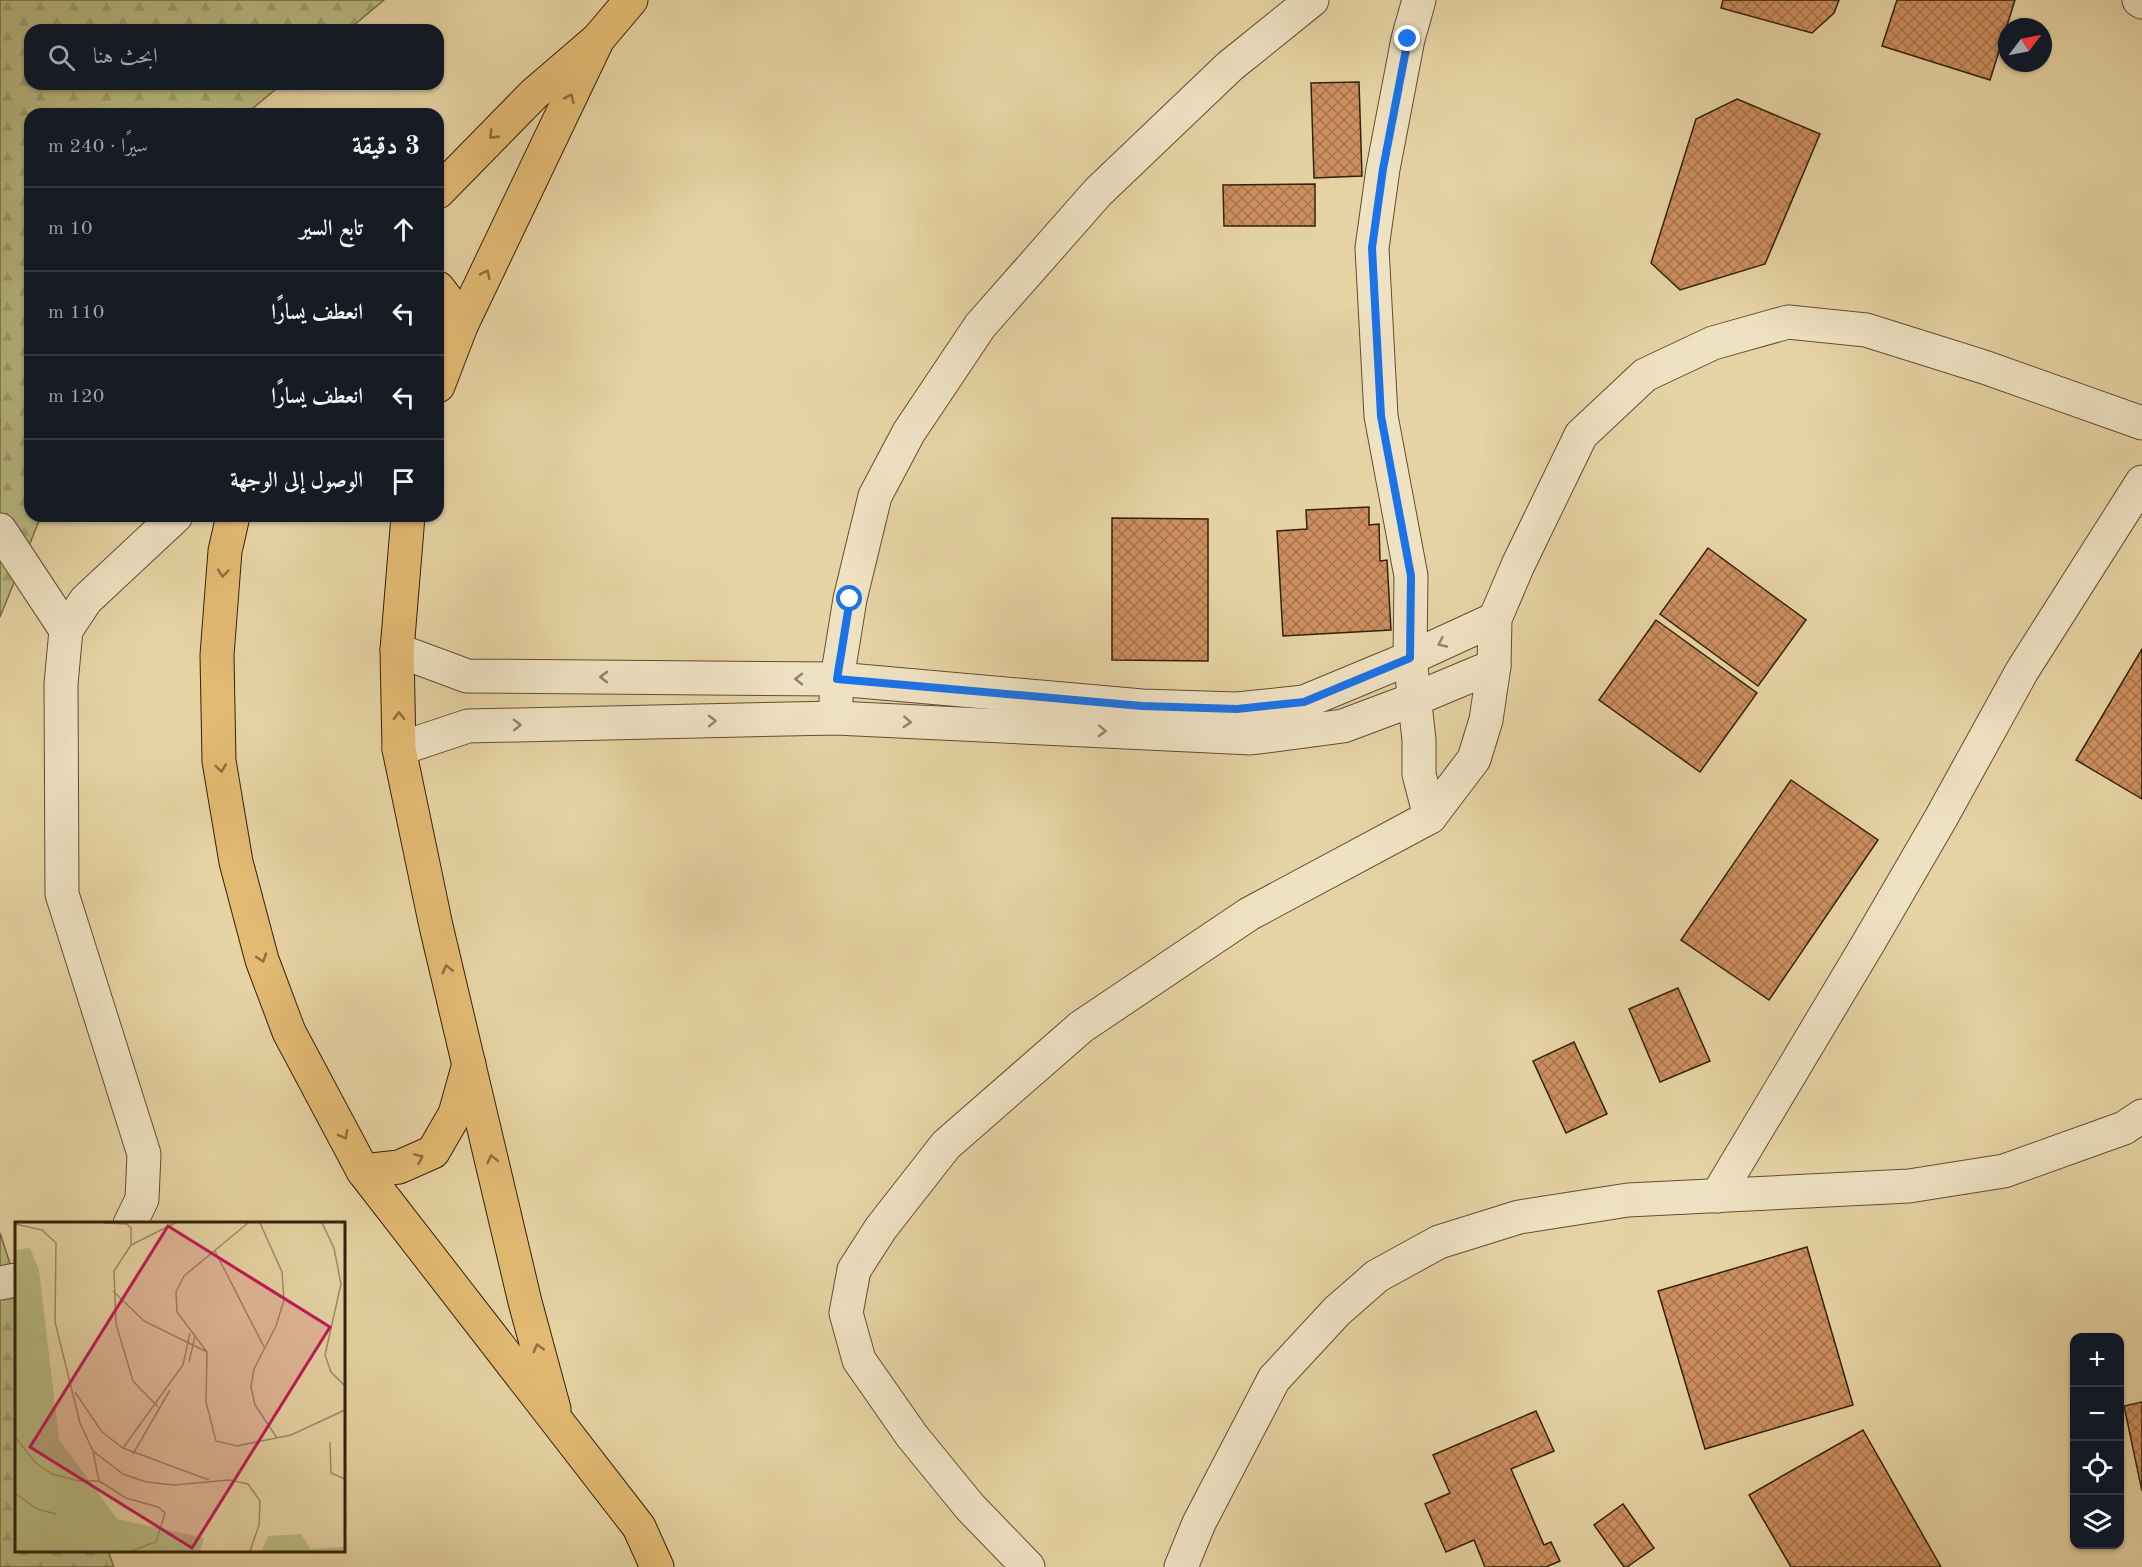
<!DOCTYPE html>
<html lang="ar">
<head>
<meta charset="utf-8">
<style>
	body { margin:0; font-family:"Old Standard TT",Amiri,serif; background:#242831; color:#f1f3f6; direction:rtl }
	.controls { position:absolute; right:18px; bottom:18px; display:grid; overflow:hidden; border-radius:12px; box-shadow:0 2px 4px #0004 }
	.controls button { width:54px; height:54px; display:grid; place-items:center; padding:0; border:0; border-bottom:2px solid #363941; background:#171b24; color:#f1f3f6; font:30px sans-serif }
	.compass { position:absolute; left:1998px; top:18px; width:54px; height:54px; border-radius:50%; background:#171b24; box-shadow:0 2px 4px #0004; rotate:58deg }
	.stop { position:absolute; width:18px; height:18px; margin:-14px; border:4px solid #1a73e8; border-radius:50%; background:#fff }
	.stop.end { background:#1a73e8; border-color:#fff; box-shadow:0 2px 6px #0008 }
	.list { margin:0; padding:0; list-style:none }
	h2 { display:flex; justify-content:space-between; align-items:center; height:78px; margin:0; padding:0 24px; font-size:26px }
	h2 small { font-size:20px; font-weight:400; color:#9ea1a6 }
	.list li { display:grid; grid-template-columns:39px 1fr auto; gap:18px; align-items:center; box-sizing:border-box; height:84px; padding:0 24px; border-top:2px solid #363941 }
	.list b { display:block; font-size:22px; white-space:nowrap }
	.list em { font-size:20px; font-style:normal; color:#9ea1a6 }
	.icon { flex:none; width:33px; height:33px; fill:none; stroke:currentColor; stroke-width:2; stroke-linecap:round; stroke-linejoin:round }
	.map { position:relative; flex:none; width:2142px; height:1567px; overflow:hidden; direction:ltr }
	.search { position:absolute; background:#171b24; box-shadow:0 2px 4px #0004; left:24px; top:24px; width:420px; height:66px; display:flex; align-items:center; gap:15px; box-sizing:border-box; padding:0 21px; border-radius:18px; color:#9ea1a6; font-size:22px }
	.panel { position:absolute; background:#171b24; box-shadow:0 2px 4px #0004; left:24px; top:108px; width:420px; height:414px; border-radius:18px; direction:rtl }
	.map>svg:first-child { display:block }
	.forest { fill:url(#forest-firs); stroke:#766e48; stroke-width:1.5 }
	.building { fill:url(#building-cross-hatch); stroke:#33210c; stroke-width:1.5 }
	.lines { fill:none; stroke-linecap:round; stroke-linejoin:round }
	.minor-casing { stroke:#604e32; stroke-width:35 }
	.trunk-casing { stroke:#33210c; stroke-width:35 }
	.minor { stroke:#efe2c3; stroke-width:33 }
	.trunk { stroke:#e3ba72; stroke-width:33 }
	.oneway { stroke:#8b6e3f }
	.oneway2 { stroke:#918268 }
	.route { stroke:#1a73e8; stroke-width:8 }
	.inset-road { fill:none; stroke:#9e8c67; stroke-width:1.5 }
	.view { fill:#c2185b; fill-opacity:0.15; stroke:#c2185b; stroke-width:3 }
	.inset-edge { fill:none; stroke:#33210c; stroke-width:3 }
</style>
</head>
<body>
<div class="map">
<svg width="2142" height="1567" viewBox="0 0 2142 1567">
	<defs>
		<pattern id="forest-firs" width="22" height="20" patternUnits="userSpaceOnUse" patternTransform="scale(1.5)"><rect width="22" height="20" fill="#b9bb83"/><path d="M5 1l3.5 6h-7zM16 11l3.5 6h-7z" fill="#a0a070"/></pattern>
		<pattern id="building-cross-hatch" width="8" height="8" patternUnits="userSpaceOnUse" patternTransform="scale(1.5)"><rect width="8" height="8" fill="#cd8f5f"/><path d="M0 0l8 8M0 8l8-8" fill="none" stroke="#a7744d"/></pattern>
	</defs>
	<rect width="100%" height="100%" fill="#e6d3a3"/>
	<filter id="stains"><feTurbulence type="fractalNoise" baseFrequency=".00333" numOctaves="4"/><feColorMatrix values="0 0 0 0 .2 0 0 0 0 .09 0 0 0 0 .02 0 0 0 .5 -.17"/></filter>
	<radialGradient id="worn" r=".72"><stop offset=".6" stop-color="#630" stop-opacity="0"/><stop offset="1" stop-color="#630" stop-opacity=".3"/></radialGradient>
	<g class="forest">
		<path d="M0,0h384l-36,30h-318v54h252l-36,30h-216v402h11l-41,101z"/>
		<path d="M0,1233l16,49v268l92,1 6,16h-114z"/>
	</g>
	<g class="building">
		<path d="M1723,0h116l-5,13 -22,20 -91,-25z"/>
		<path d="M1897,0h118l-25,80 -108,-34z"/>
		<path d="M1359,82l3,94 -48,2 -3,-95z"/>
		<path d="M1737,99l83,35 -55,130 -85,26 -29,-27 45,-144z"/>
		<path d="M1315,184v42h-91l-1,-41z"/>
		<path d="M1369,507v18l10,-1 1,37 7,-1 4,70 -108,6 -6,-105 30,-2 -1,-19z"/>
		<path d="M1112,518l96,1v142l-96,-1z"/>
		<path d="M1708,548l98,72 -48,66 -98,-72z"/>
		<path d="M1656,620l101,73 -57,79 -101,-72z"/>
		<path d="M2142,649v150l-66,-39z"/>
		<path d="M1791,780l87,60 -109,160 -88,-60z"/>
		<path d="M1678,988l32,73 -50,21 -31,-73z"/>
		<path d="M1574,1042l33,72 -41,19 -33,-72z"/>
		<path d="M1807,1247l46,158 -148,44 -47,-158z"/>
		<path d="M2142,1402v89l-18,-85z"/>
		<path d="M1536,1411l18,40 -43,18 33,76 7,-3 9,19 -14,6h-61l-11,-27 -28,12 -21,-48 25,-11 -17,-38z"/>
		<path d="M1863,1430l78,137h-150l-42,-72z"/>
		<path d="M1623,1504l31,44 -27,19h-3l-30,-42z"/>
	</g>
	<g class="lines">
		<defs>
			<g id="minor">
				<path d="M1419,0l-11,39 -25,130 -11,79 9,168 30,160 -1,82 9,82v34l11,43"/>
				<path d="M2139,0l3,2"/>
				<path d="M0,530l66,100"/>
				<path d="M397,650l70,26 370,3 305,27 95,3 67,-7 106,-44 85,-39"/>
				<path d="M836,700l1,-21 13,-80 25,-103 34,-64 71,-106 118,-134 132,-126 82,-66"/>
				<path d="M399,749l69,-23 368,-8 415,20 92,-12 72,-27 79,-33"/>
				<path d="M1717,1196l152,-254 72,-124 81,-147 120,-189"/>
				<path d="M130,1224l12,-25 2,-45 -82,-260 -1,-210 5,-54 20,-30 90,-84"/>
				<path d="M0,1283l16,-3"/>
				<path d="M1028,1567l-58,-60 -58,-71 -53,-76 -13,-47 8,-43 27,-42 65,-83 135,-118 168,-113 181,-97 44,-58 12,-39 8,-54 1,-47 23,-54 63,-130 64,-60 68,-32 75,-21 78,8 118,37 158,56"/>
				<path d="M1181,1567l18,-44 75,-144 63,-68 40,-35 62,-34 80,-25 109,-17 281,-14 95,-15 120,-43 18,-12"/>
			</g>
			<g id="trunk">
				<path d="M438,192l96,-98 64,-55 33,-39"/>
				<path d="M438,288l10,13 13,25"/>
				<path d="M438,386l23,-60 137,-287"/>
				<path d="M233,516l-8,35 -8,104 2,106 17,101 26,98 27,72 74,139 276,356 18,40"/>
				<path d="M408,516l-11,134 2,99 37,177 89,376 29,107"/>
				<path d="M363,1171l36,-4 34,-15 22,-38 14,-50"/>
			</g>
		</defs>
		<use href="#minor" class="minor-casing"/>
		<use href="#trunk" class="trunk-casing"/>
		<use href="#minor" class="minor"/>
		<use href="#trunk" class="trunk"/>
	</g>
	<defs><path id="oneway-chevron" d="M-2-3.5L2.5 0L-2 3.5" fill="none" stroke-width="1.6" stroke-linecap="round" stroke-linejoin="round" transform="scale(1.5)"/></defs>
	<g class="oneway">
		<use href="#oneway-chevron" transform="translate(570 98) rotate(-64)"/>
		<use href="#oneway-chevron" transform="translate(493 135) rotate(134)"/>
		<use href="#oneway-chevron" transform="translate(486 274) rotate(-64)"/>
		<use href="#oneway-chevron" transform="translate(223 573) rotate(95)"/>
		<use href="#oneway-chevron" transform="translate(399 716) rotate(-91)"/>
		<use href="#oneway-chevron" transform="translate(221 768) rotate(82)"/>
		<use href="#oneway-chevron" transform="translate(262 958) rotate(72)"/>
		<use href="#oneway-chevron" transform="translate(447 969) rotate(-104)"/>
		<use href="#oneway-chevron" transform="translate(344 1135) rotate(62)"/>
		<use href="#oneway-chevron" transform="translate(419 1158) rotate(-24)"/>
		<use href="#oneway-chevron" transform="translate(492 1159) rotate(-103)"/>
		<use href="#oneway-chevron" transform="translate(538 1348) rotate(-105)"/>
	</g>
	<g class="oneway2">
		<use href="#oneway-chevron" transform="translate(1442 643) rotate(155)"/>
		<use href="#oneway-chevron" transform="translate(604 677) rotate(-180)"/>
		<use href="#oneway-chevron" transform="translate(799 679) rotate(-180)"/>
		<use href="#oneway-chevron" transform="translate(712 721) rotate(-1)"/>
		<use href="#oneway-chevron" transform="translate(907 722) rotate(3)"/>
		<use href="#oneway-chevron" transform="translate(517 725) rotate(-1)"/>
		<use href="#oneway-chevron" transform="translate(1102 731) rotate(3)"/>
	</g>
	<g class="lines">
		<path class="route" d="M850,599l-13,80 305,27 95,3 67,-7 106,-44 1,-82 -30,-160 -9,-168 11,-79 25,-130"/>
	</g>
	<g transform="translate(15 1222)">
		<rect width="330" height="330" fill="#e6d3a3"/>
		<path d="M15,26l9,22 20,169 58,80 87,19 -4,13h-185v-301zM286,312l9,15 33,-2 2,4h-83l6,-15z" fill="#b9bb83"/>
		<path class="inset-road" d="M89,1l23,1 4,4v17l-17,26 2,53 17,57 25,26M233,1l-64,53 -8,16 1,20 30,40 -1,50 10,39 21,5 54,-11 54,-25M245,1l22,49 2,28 -8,26 -22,43 -3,18 4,18 22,33M307,1l12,25 7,36 -16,71 6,17 14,14M0,2l27,6 14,13 -1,79 25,101 13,28 30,23 23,8 28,3 55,-5 19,4 12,17 -1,24 -9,26M116,23l44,-22M200,29l49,96M98,69l31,30 63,31M174,140l6,-26M60,170l27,40 21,16 86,32M0,215l21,26 16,11 27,7h20M315,220l1,31 14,6M108,226l60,-83 7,-32M78,229l6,30 27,17 32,9 7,6 -9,29 -25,9M118,232l37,-64M0,271l22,16 19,5"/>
		<path class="view" d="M153,4l162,101 -138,221 -162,-101z"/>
		<rect width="330" height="330" class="inset-edge"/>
	</g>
	<rect width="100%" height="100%" filter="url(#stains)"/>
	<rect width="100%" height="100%" fill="url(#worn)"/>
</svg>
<div class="controls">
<button>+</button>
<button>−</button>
<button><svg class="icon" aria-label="locate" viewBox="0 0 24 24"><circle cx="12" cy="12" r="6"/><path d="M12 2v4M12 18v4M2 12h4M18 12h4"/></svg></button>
<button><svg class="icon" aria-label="layers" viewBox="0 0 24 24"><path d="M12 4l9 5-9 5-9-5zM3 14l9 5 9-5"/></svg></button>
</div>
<svg class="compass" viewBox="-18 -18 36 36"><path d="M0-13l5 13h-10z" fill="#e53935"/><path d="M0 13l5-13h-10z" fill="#9ea1a6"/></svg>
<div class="stop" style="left:850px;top:599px"></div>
<div class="stop end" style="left:1408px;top:39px"></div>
<div class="search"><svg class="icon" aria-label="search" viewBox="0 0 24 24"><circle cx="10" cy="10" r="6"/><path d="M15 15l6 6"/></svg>ابحث هنا</div>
<section class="panel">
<h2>3 دقيقة<small>سيرًا · 240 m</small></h2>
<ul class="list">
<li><svg class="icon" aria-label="ahead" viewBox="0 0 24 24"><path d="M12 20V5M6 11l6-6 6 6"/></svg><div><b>تابع السير</b></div><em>10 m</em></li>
<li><svg class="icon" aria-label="left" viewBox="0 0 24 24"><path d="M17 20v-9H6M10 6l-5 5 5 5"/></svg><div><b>انعطف يسارًا</b></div><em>110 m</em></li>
<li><svg class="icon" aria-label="left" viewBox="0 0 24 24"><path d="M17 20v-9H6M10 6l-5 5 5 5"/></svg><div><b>انعطف يسارًا</b></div><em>120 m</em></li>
<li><svg class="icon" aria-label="arrive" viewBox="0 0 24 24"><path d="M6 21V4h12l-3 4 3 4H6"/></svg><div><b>الوصول إلى الوجهة</b></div></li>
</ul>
</section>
</div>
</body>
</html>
